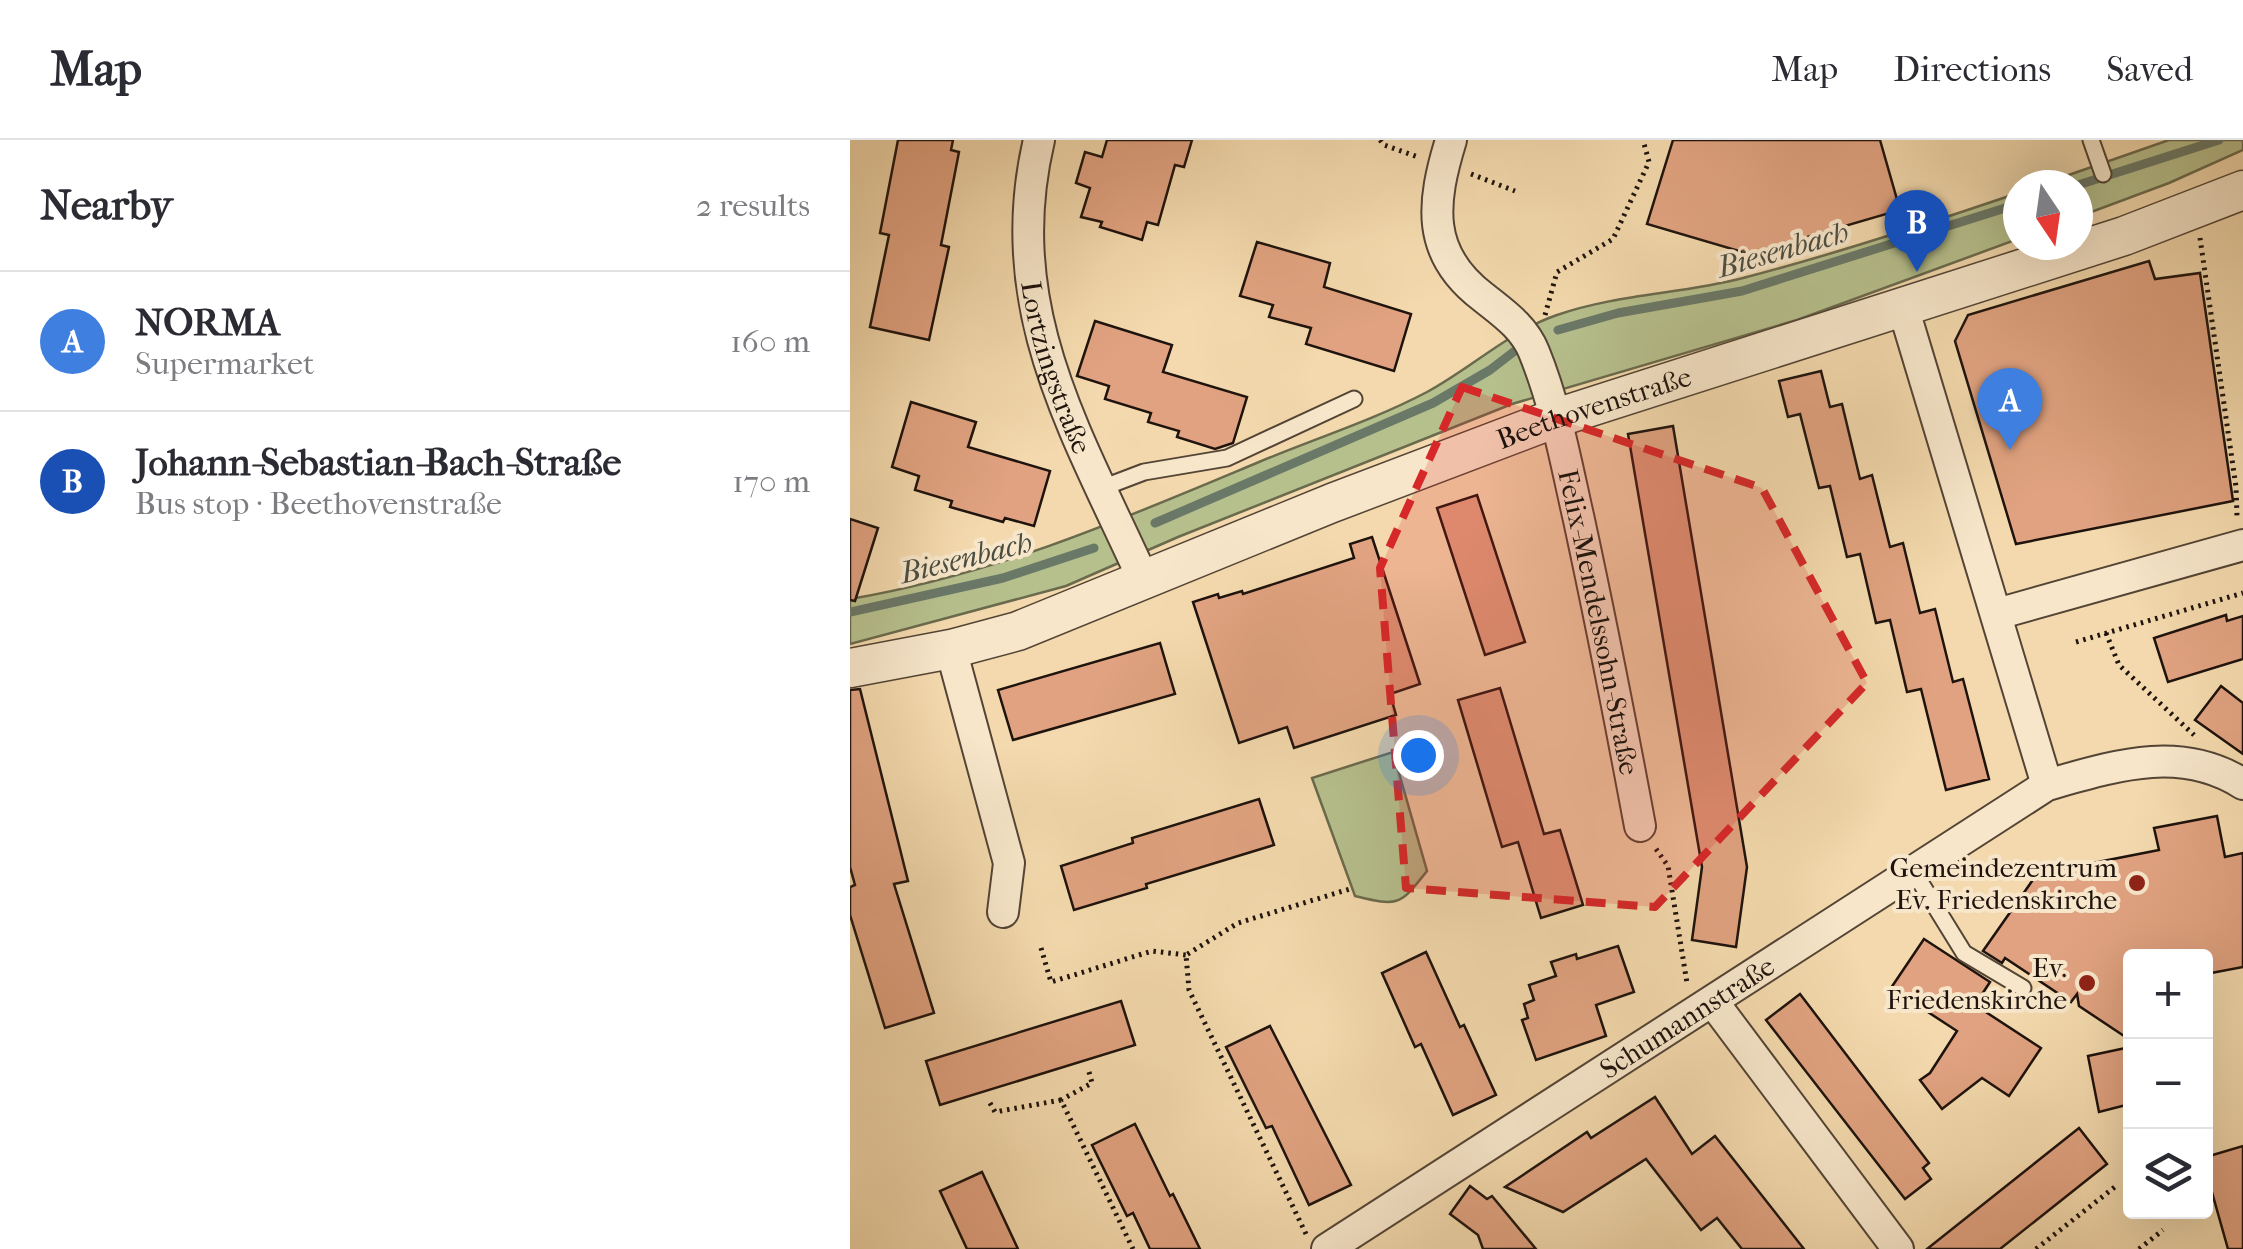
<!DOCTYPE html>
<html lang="en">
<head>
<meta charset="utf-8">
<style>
	body { margin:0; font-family:"IM FELL French Canon",serif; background:#f2f2f3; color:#2b2b33 }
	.controls { position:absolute; right:30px; bottom:30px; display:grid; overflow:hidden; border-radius:10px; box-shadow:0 10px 40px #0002 }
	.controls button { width:90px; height:90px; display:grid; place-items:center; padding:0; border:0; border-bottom:2px solid #e1e1e2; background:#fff; color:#2b2b33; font:50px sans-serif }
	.compass { position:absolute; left:1153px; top:30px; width:90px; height:90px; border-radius:50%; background:#fff; box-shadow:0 10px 40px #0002; rotate:167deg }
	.you { position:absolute; left:568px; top:615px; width:35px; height:35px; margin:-25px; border:8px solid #fff; border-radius:50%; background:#1a73e8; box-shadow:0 0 0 15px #1a73e833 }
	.badge { display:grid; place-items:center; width:65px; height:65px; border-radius:50%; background:#8f2418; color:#fff; font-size:32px; font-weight:700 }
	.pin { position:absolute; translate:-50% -82px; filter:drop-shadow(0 2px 5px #0008) }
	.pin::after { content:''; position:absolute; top:52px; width:35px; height:30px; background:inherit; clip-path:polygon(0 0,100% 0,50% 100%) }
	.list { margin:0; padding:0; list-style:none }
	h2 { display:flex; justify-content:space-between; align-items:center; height:130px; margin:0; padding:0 40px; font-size:42px }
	h2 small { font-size:32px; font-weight:400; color:#7c7c81 }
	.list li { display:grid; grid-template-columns:65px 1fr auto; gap:30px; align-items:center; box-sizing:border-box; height:140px; padding:0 40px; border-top:2px solid #e1e1e2 }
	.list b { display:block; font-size:38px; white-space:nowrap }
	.list p { margin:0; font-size:32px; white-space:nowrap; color:#7c7c81 }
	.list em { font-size:32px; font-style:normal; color:#7c7c81 }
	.icon { flex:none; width:55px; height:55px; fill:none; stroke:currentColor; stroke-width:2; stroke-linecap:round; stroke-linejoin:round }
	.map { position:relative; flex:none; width:1393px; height:1109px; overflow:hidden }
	header { display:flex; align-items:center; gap:60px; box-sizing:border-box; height:140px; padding:0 50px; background:#fff; border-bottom:2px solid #e1e1e2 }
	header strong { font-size:48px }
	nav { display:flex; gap:55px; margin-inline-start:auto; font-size:35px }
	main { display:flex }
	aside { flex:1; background:#fff }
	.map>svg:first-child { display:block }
	.green { fill:#b6c08d; stroke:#6a6a4d; stroke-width:2.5 }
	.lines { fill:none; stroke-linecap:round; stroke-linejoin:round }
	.stream { stroke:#6a7868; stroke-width:9 }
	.building { fill:#e0a280; stroke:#1e130d; stroke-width:2.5 }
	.service-casing { stroke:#534435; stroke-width:19 }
	.minor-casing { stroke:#534435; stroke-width:34 }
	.tertiary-casing { stroke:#534435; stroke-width:41 }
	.path { stroke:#1e130d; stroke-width:5; stroke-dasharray:2.5 5; stroke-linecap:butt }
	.service { stroke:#f7e6ca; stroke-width:15 }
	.minor { stroke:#f7e6ca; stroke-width:30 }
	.tertiary { stroke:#f7e6ca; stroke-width:38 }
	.marked { fill:#d62828; fill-opacity:0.2; stroke:#d62828; stroke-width:8; stroke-dasharray:20 12; stroke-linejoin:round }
	.poi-dot { fill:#8f2418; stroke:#f7e6ca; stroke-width:4 }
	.labels { text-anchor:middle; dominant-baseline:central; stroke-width:8; stroke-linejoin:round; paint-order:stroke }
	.street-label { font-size:28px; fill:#1e130d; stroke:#f7e6ca }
	.poi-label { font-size:28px; fill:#1e130d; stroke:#f7e6ca; text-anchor:end }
	.water-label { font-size:30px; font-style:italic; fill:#4a4e42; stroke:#f7e6ca }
</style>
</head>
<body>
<header>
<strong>Map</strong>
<nav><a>Map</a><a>Directions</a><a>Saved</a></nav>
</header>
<main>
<aside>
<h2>Nearby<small>2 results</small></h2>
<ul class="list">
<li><span class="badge" style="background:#3f7fe0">A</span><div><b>NORMA</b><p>Supermarket</p></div><em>160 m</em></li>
<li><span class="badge" style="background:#1a4fb4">B</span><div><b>Johann-Sebastian-Bach-Straße</b><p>Bus stop · Beethovenstraße</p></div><em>170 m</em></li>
</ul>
</aside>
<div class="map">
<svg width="1393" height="1109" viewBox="0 0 1393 1109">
	<rect width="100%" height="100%" fill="#f3d9ad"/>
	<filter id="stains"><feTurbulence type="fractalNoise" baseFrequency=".002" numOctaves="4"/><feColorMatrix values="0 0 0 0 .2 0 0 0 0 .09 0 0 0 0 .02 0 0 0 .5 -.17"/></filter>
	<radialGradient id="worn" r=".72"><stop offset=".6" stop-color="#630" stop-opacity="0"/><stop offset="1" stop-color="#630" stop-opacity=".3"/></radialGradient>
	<g class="green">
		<path d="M1319,0h74v10l-74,33 -91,34v-32h-38z"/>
		<path d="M1168,53v46l-221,81 -285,84 -334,133 -112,49 -216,58v-45c147,-25 273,-80 409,-137 55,-23 115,-42 168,-70 43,-23 83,-61 130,-77 60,-21 125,-21 186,-37 93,-24 184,-54 275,-85z"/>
		<path d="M543,612l34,119c-27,34 -28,36 -72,25l-43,-118z"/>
	</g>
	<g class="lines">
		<g class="stream">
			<path d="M1228,45l141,-45"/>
			<path d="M708,190l60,-17 124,-22 276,-87"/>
			<path d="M305,383l278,-120 57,-33 26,-20"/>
			<path d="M0,472l153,-34 91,-30"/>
		</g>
	</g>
	<g class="building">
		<path d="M48,0h55l-2,10 8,2 -18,93 8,2 -20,93 -59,-13 19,-92 -9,-2z"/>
		<path d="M257,0h85l-8,27 -9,-2 -17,60 -11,-3 -5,18 -42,-13 2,-5 -21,-5 9,-29 -14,-5 9,-31 17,5z"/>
		<path d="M823,0h207l20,70 -151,44 -102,-30z"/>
		<path d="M407,102l73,21 -6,24 87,27 -17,57 -88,-27 5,-16 -42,-11 4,-12 -33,-9z"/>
		<path d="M1299,121l6,18 45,-6 33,228 -217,43 -61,-203 13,-26z"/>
		<path d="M245,181l77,24 -9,27 84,25 -14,46 -18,6 -38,-12 2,-6 -31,-9 3,-9 -46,-14 4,-13 -32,-10z"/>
		<path d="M971,231l9,36 12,-3 18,75 12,-4 18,72 13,-4 17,70 15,-4 18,73 10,-3 26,100 -43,11 -25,-101 -14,3 -17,-72 -14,3 -16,-69 -13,3 -17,-71 -11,2 -19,-74 -12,3 -9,-36z"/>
		<path d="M61,262l65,20 -8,25 82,24 -16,55 -29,-8 -2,4 -53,-15 2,-6 -37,-11 4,-14 -27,-9z"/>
		<path d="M823,286l74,441 -11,80 -44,-7 10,-73 -74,-433z"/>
		<path d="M627,355l48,147 -40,13 -48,-147z"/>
		<path d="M0,379l28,9 -23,73 -5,-1z"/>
		<path d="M522,397l48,147 -30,10 6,21 -102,33 -7,-21 -48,16 -46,-141 25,-8 1,4 23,-7 1,3 111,-36 -4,-14z"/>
		<path d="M1376,475l1,6 16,-5v43l-75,23 -14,-44z"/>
		<path d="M310,503l15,51 -162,46 -15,-50z"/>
		<path d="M1371,546l22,17v51l-48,-34z"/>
		<path d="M650,548l44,146 16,-4 23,75 -42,13 -23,-76 -16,5 -44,-147z"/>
		<path d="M10,549l48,192 -14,3 40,129 -49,15 -35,-113v-28l5,-2 -5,-18v-177z"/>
		<path d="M409,659l15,46 -128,39 1,4 -73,22 -13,-44 72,-23 -1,-5z"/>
		<path d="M1367,676l8,41 18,-4v114l-37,7v-18h-76v84l-51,-34 -2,-12 -6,8 -66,-44 -3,5 -19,-12 54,-77 122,-24 -5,-22z"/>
		<path d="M1074,799l66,43 -15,23 66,43 -32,48 -27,-18 -40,31 -22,-29 10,-7 27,-42 -66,-43z"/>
		<path d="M768,806l16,46 -38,13 10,31 -70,24 -14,-40 6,-2 -4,-14 10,-4 -5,-15 27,-9 -5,-14 25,-8 1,5z"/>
		<path d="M576,812l34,75 4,-2 32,70 -43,20 -32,-71 -6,3 -33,-74z"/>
		<path d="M950,854l129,169 -6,5 8,11 -26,20 -139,-179z"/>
		<path d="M271,861l14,44 -195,60 -14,-44z"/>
		<path d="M420,886l81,159 -42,20 -37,-79 -6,2 -40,-81z"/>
		<path d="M1280,907v57l-31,8 -11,-56z"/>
		<path d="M805,957l37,57 23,-18 89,113h-62l-25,-31 -16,12 -55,-71 -83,53 -58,-25 82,-55 4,6z"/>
		<path d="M285,984l35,72 3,-2 27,55h-50l-17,-36 -6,3 -35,-71z"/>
		<path d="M1229,988l28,36 -107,85h-73z"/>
		<path d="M1393,1006v103h-15l-22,-78v-14z"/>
		<path d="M132,1032l36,77h-51l-27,-58z"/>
		<path d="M620,1046l17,13 5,-3 44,53h-53l-5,-14 -28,-21z"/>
	</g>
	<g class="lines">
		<defs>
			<g id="service">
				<path d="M1241,0l12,34"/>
				<path d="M252,348l42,-16 83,-14 127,-59"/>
				<path d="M1064,732l50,81 59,35"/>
			</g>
			<g id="minor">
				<path id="s1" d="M189,0c-40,169 38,293 105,441"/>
				<path id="s2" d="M601,0c-19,62 -26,113 32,157 20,16 41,30 51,55 22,54 32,111 45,168 22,102 42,204 61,306"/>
				<path d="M1053,167l144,478"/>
				<path d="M1147,474l246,-69"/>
				<path d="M101,509l58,214 -6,49"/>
				<path d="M863,862l185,247"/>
				<path id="s3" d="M477,1109l720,-464c67,-19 133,-41 196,-1"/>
			</g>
			<g id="tertiary">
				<path id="s4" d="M0,528l101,-19 67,-18 314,-128 224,-85 568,-182 119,-46"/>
			</g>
		</defs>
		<use href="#service" class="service-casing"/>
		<use href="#minor" class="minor-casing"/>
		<use href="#tertiary" class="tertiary-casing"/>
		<g class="path">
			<path d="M530,0l4,5 34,12"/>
			<path d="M621,34l44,17"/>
			<path d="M1350,98l36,249 1,30"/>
			<path d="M695,175l12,-43 56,-33 36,-77 -6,-22"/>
			<path d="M1256,493l13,32 75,70"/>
			<path d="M1226,502l167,-49"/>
			<path d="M806,709l12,17 19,117"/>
			<path d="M191,808l10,34 101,-31 34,4"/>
			<path d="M239,932l3,11 -31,17 72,149"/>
			<path d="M140,963l5,9 66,-12"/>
			<path d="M456,1094l-117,-244 -3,-35 52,-32 115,-35"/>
			<path d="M1186,1109l80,-63"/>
			<path d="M1289,1109l24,-19"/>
		</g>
		<use href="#service" class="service"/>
		<use href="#minor" class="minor"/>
		<use href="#tertiary" class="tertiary"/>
	</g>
	<path class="marked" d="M612,247l300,101 105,195 -212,224 -249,-19 -26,-320z"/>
	<g class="poi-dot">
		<circle cx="1287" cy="743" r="10"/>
		<circle cx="1237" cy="843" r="10"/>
	</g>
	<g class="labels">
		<g class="street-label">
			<text stroke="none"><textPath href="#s1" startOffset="232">Lortzingstraße</textPath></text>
			<text stroke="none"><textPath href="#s4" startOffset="790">Beethovenstraße</textPath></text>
			<text stroke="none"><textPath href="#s2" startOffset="528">Felix-Mendelssohn-Straße</textPath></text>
			<text stroke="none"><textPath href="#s3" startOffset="428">Schumannstraße</textPath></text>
		</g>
		<g class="poi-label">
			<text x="1267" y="727">Gemeindezentrum<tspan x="1267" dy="32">Ev. Friedenskirche</tspan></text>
			<text x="1217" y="827">Ev.<tspan x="1217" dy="32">Friedenskirche</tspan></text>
		</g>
		<g class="water-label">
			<text transform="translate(933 110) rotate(-16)">Biesenbach</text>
			<text transform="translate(116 418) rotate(-14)">Biesenbach</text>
		</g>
	</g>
	<rect width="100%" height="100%" filter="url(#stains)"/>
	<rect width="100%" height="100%" fill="url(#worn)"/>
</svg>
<div class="controls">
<button>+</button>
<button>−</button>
<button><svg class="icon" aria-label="layers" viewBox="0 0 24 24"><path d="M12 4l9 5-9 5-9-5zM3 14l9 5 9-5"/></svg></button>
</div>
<svg class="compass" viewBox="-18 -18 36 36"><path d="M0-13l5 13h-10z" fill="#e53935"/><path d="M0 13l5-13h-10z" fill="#7c7c81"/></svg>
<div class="you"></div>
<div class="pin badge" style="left:1160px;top:310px;background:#3f7fe0">A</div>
<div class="pin badge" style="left:1067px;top:132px;background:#1a4fb4">B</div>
</div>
</main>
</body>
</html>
